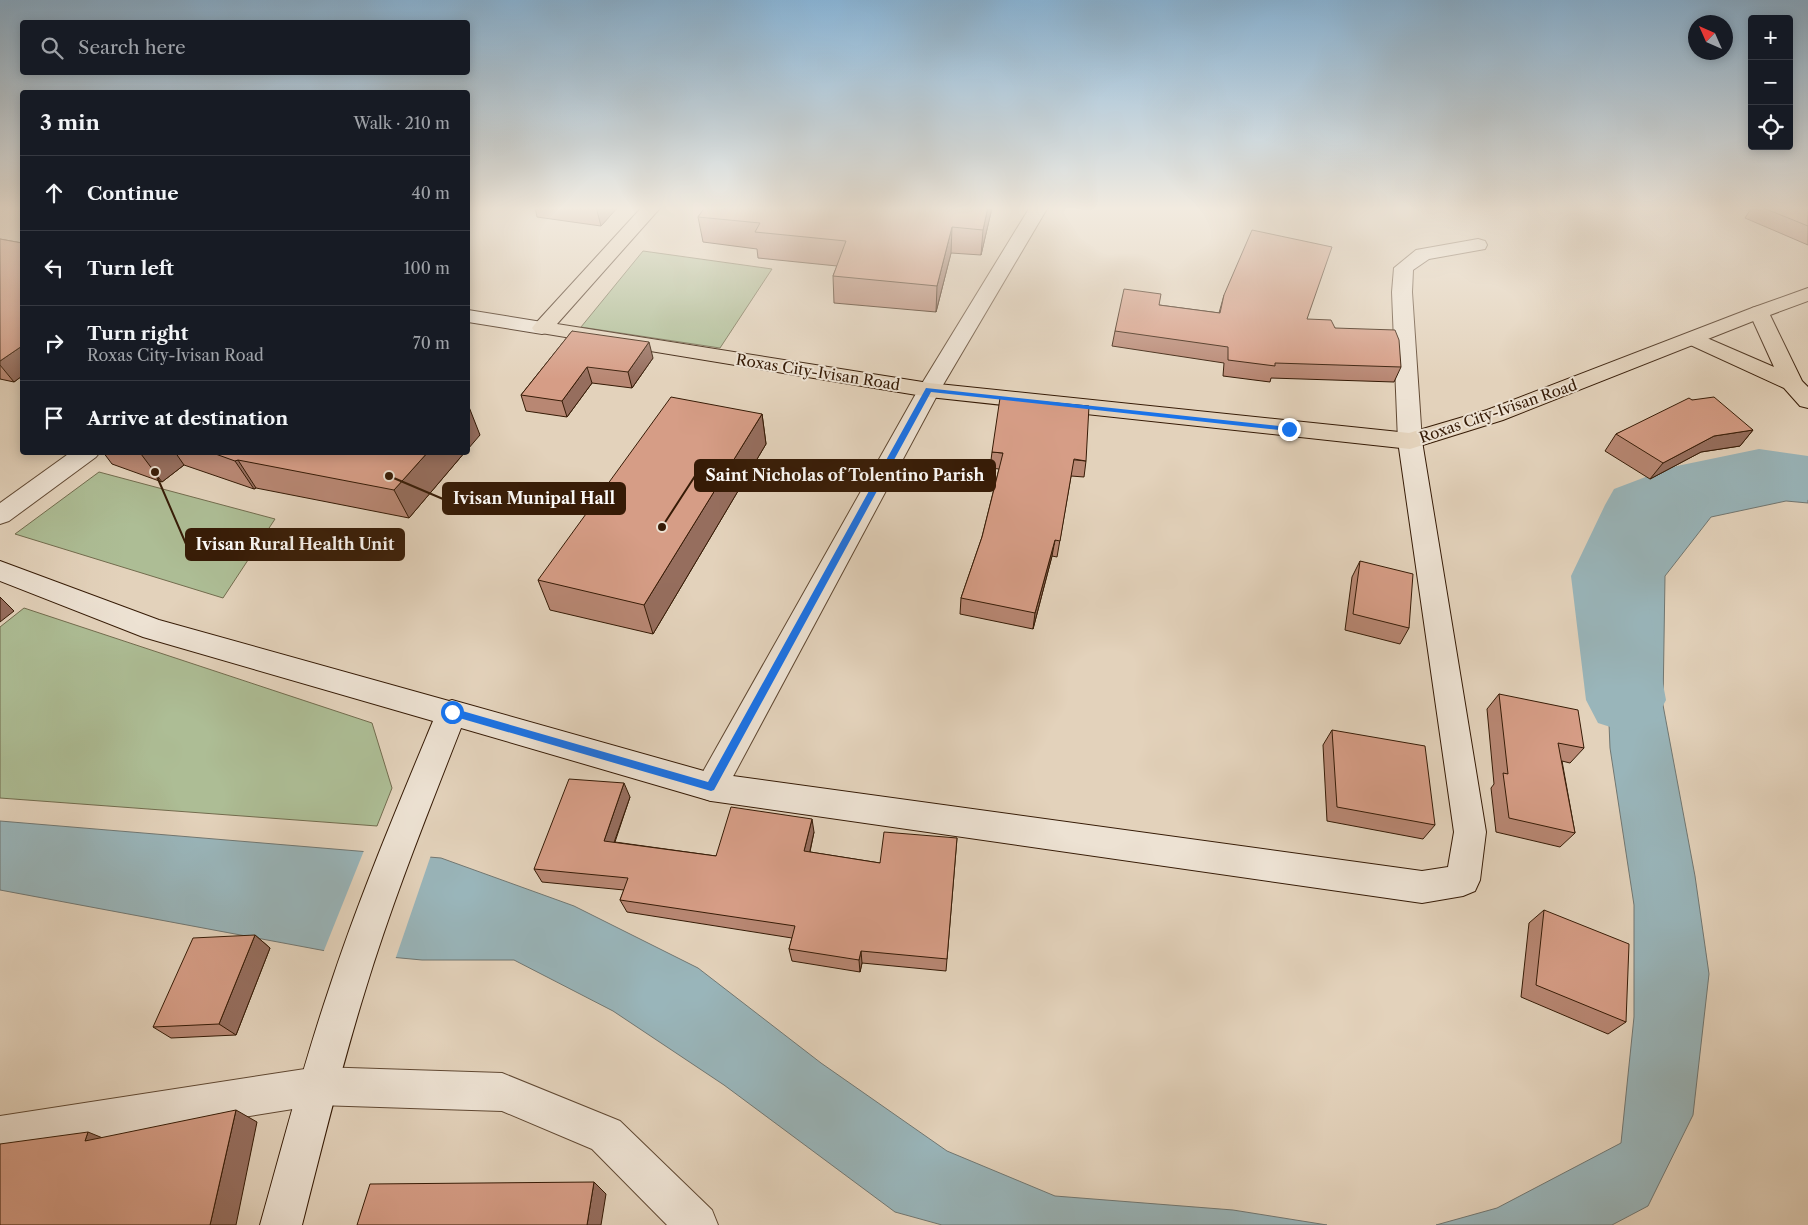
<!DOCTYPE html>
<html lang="en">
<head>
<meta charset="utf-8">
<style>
	body { margin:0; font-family:"Libre Caslon Text",serif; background:#242831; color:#f1f3f6 }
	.controls { position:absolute; right:15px; top:15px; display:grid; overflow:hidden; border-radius:5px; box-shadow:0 2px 12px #0003 }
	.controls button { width:45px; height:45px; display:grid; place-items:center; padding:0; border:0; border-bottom:1px solid #363941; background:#171b24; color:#f1f3f6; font:25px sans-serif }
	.compass { position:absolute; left:1688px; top:15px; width:45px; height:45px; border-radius:50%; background:#171b24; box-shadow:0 2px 12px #0003; rotate:315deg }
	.stop { position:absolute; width:15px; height:15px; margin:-11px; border:4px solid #1a73e8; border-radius:50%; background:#fff }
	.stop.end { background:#1a73e8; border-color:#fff; box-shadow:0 1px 5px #0008 }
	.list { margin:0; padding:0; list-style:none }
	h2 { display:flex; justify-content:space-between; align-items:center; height:65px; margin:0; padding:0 20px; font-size:21px }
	h2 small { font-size:16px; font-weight:400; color:#9ea1a6 }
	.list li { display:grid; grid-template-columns:32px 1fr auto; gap:15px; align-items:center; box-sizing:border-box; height:75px; padding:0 20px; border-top:1px solid #363941 }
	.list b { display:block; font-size:19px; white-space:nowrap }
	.list p { margin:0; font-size:16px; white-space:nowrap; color:#9ea1a6 }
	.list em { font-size:16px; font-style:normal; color:#9ea1a6 }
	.icon { flex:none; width:28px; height:28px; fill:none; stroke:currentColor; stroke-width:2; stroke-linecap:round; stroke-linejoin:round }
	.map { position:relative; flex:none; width:1808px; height:1225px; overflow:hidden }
	.search { position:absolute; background:#171b24; box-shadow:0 2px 12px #0003; left:20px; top:20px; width:450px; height:55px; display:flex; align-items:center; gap:12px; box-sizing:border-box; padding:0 18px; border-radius:5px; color:#9ea1a6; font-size:19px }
	.panel { position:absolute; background:#171b24; box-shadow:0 2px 12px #0003; left:20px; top:90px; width:450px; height:365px; border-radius:5px }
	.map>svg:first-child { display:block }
	.green { fill:#adbd95; stroke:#726c4e }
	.water { fill:#99b5ba; stroke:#717772 }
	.pier { fill:#e3d2bb }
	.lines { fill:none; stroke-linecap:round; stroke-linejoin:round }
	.river { fill:#99b5ba; fill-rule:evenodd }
	.street-casing { stroke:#614933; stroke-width:2 }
	.secondary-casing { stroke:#361b06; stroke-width:2 }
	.primary-casing { stroke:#361b06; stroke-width:2 }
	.highway-casing { stroke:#361b06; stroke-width:2 }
	.street { fill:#ede2d3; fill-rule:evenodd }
	.secondary { fill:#ede2d3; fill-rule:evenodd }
	.primary { fill:#e3d2bb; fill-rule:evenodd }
	.highway { fill:#e3d2bb; fill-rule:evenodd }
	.wall { fill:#b88773; stroke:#361b06 }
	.shaded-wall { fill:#966e5e; stroke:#361b06 }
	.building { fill:#d69d86; stroke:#361b06 }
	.route { fill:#1a73e8 }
	.labels { text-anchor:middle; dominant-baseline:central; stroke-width:4; stroke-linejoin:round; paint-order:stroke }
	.street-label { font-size:15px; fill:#361b06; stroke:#ede2d3 }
	.leader { fill:none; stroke:#361b06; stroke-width:2 }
	.callout-dot { fill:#361b06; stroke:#ede2d3; stroke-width:2 }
	.callout { fill:#361b06; stroke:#361b06; stroke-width:2 }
	.callout-label { font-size:16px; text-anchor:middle; font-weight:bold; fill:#fff }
</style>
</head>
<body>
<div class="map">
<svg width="1808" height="1225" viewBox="0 0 1808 1225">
	<rect width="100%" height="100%" fill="#e3d2bb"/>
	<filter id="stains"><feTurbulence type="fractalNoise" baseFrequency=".004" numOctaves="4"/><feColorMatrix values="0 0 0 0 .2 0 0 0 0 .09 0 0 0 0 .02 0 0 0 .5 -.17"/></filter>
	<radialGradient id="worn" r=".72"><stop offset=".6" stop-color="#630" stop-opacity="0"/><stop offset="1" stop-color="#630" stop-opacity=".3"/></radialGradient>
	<g class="green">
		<path d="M643,251l129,18 -52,79 -139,-21z"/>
		<path d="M99,472l176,47 -52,79 -208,-64z"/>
		<path d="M24,608l348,115 20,65 -15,38 -377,-28v-171z"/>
	</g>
	<g class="water">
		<path d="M1773,459l35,6v38l-22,-2 -75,16 -46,59 -2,129 32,171 14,98 -16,141 -45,91 -36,19h-176l61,-17 124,-65 13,-126v-112l-24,-157 -4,-97 11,-127 35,-36 57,-26z"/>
		<path d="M0,821l441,37 133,48 124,62 123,95 126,88 108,45 178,14 94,15h-385l-47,-13 -171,-127 -111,-74 -99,-51h-92l-96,-9 -326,-61z"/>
	</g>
	<path class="pier" d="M365,848l66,7 -36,105 -72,-7z"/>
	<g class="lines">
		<path class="river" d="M1759,449l49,7v44l-49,-9 -49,11 -44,18 -23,56 23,124 -12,23 -28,9 -28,-9 -12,-23 -15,-124 34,-71 9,-16 58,-22z"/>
		<defs>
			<g id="street">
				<path d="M1030,207h18l-108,183 -218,407 -11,4 -11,-4 -5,-10 5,-10 218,-387z"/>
				<path d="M1478,239l7,2 2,4 -2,4 -56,10 -16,11 -1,22 10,149 -4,5 -8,3 -8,-3 -4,-5 -6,-149 2,-24 22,-18z"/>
				<path d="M71,452h29l-4,5 -87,64 -9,3v-21z"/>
				<path d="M318,1067l184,6 118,48 92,89 6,15h-51l-75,-76 -90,-38 -184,-6 -318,51v-40z"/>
			</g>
			<g id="secondary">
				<path d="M468,310l74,12 7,2 3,4 -3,4 -7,2 -74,-12z"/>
				<path d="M1410,433l8,3 4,5 64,391 -6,48 -5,11 -12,5 -41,7 -711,-102 -250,-73c-34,87 -69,174 -96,263 -24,77 -43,156 -63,234h-42c22,-78 42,-156 68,-233 30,-92 68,-182 105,-271l-290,-84 -143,-56v-20l159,59 290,81 3,-1 259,73 711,98 26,-4 6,-35 -56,-391 4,-5z"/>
			</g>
			<path id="primary" d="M642,207h19l-104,117 372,59 480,50 78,-23 265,-102 7,-2 7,2 3,4 -3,4 -263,104 -93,29 -481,-52 -394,-65 -3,-4 3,-4z"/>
			<path id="highway" d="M1808,288v13l-38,14 32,66 6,6v21l-8,-2 -16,-18 -98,-45 -3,-4 3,-4 7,-2 7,2 74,32 -25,-55 3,-4z"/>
		</defs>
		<use href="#street" class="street-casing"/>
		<use href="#secondary" class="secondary-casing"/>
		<use href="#primary" class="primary-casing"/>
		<use href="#highway" class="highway-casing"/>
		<use href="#street" class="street"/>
		<use href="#secondary" class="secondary"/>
		<use href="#primary" class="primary"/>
		<use href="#highway" class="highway"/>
	</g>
	<g class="wall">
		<path d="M535,207h83l-17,19 -64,-9z"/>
		<path d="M703,207h289l-1,5 -10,43 -30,-2 -15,59 -102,-9 -1,-27 4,-10 -79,-8 -1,-9 -54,-7 -5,-25 6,-8z"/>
		<path d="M1752,207h56v38l-63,-27z"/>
		<path d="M0,239l22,4v133l-8,6 -14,-3z"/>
		<path d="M1224,295l111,33 66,39 -7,15 -123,-4 -1,4 -47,-6 1,-13 -112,-17 3,-15 44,-26 60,8z"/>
		<path d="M572,331l81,27 -21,30 -40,-5 -25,34 -41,-6 -5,-16z"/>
		<path d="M1692,400l61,30 -13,16 -39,6 -51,27 -45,-28 11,-17z"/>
		<path d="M762,414l4,30 -113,190 -103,-24 -12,-30z"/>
		<path d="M103,452h362l-56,66 -153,-30 -2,1 -70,-24 -22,17 -50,-18z"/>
		<path d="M992,452l94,9 -2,16 -13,-1 -14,81 -5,-1 -19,73 -73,-15 1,-16 21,-61 17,-68 -9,-1z"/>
		<path d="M1360,561l49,67 -9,16 -55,-14 7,-53z"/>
		<path d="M1499,694l85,54 -14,15 -8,-2 13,72 -15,14 -64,-15 -5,-44 3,-4 -7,-75z"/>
		<path d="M1332,730l103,95 -12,14 -96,-18 -4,-76z"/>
		<path d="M630,797l-15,45 101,14 98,-24 -4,20 70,11 77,-25 -11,133 -84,-8 -2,9 -68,-11 -3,-12 3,-11 -165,-26 -7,-12 4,-10 -82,-8 -8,-13z"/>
		<path d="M1544,910l82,112 -18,12 -87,-37 8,-74z"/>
		<path d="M255,935l15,13 -34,87 -65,3 -18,-11z"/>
	</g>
	<g class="shaded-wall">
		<path d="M596,207h22l-17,19z"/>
		<path d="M988,207h4l-1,5 -10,43 2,-25z"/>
		<path d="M952,227l-1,26 -15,59 1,-26z"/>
		<path d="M649,342l4,16 -21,30 -4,-16z"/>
		<path d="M22,346v30l-8,6 -14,-17v-4z"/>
		<path d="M587,367l5,16 -25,34 -5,-16z"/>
		<path d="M469,407l11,28 -12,14v-41z"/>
		<path d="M762,414l4,30 -113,190 -9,-29z"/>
		<path d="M1753,430l-13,16 -39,6 -51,27 13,-16 51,-27z"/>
		<path d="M143,452h32l9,13 -22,17 -21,-28z"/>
		<path d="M428,452h37l-56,66 -15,-28z"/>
		<path d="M238,460l18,28 -2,1 -19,-28z"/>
		<path d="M1055,540l-3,16 -19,73 2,-16z"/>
		<path d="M0,597l14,14 -14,11z"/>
		<path d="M624,783l6,14 -20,57 -6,-13z"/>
		<path d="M812,819l2,13 -7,32 -3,-13z"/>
		<path d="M255,935l15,13 -34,87 -17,-11z"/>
		<path d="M861,951l1,12 -2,9 -1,-12z"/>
		<path d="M236,1110l21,12 -21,103h-26z"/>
		<path d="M88,1132l27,11 -30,-2z"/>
		<path d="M594,1182l12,12 -5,31h-14z"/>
	</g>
	<g class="building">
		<path d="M705,207h283l-5,23 -31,-3 -15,59 -104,-10 13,-35 -91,-9 5,-9 -62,-6z"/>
		<path d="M1761,207h47v19z"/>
		<path d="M1252,230l80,17 -25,72 24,1 4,8 60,2 4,10 2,27 -126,-4v3l-47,-6v-13l-113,-16 9,-42 37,5 -2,11 61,8 4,-18z"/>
		<path d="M0,239l22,4v103l-22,15z"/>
		<path d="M572,331l77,11 -21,30 -41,-5 -25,34 -41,-6z"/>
		<path d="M671,397l91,17 -118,191 -106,-25z"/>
		<path d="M1714,397l39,33 -39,6 -51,27 -47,-29 73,-36 3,2z"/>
		<path d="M1000,398l89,8 -3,55 -12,-2 -14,82 -5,-1 -20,73 -74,-15 21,-61 21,-84 -11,-1z"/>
		<path d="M210,452h218l-34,38 -156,-30 -3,1z"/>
		<path d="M1360,561l53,13 -4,54 -56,-14z"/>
		<path d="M1499,694l79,16 6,38 -26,-5 17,90 -66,-15 -6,-45 5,1z"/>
		<path d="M1332,730l93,16 10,79 -98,-18z"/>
		<path d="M569,779l55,4 -20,58 112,15 15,-49 81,12 -8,32 76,12 4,-31 73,6 -10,121 -86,-8 -2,9 -70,-11 6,-23 -175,-26 8,-22 -94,-9z"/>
		<path d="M1544,910l85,34 -3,78 -90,-37z"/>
		<path d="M255,935l-36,89 -66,3 40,-89z"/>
		<path d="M236,1110l-26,115h-210v-81l88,-12 -3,9z"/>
		<path d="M594,1182l-7,43h-230l13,-41z"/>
	</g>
	<linearGradient id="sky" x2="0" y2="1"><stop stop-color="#88b4d6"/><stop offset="0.55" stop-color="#f2ebe0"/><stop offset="1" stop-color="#f2ebe0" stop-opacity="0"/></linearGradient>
	<rect width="1808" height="379" fill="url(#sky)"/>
	<path class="route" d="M926,388l363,39 3,2 -3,2 -358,-39 -217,398 -3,1 -262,-76v-6l3,-1 256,74z"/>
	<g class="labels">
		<g class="street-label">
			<text transform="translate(818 372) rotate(9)">Roxas City-Ivisan Road</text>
			<text transform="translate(1498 411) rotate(-19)">Roxas City-Ivisan Road</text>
		</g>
	</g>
	<path class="leader" d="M662 527L695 476M389 476L443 499M155 472L186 544"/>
	<g class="callout-dot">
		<circle cx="662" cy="527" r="5"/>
		<circle cx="389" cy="476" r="5"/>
		<circle cx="155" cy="472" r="5"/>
	</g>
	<g class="callout">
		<rect x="695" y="460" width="300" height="31" rx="5"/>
		<rect x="443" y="483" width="182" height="31" rx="5"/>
		<rect x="186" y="529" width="218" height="31" rx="5"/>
	</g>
	<g class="callout-label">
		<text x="845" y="481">Saint Nicholas of Tolentino Parish</text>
		<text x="534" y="504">Ivisan Munipal Hall</text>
		<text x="295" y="550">Ivisan Rural Health Unit</text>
	</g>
	<rect width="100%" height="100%" filter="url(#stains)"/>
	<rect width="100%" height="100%" fill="url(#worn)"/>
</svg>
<div class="controls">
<button>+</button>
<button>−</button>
<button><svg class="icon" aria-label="locate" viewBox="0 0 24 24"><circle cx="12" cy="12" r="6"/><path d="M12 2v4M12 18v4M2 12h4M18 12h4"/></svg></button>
</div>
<svg class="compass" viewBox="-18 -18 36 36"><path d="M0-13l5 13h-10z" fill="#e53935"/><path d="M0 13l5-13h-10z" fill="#9ea1a6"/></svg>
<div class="stop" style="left:452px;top:712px"></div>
<div class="stop end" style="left:1289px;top:429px"></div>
<div class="search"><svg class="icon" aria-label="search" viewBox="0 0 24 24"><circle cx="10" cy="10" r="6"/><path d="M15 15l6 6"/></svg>Search here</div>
<section class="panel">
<h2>3 min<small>Walk · 210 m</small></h2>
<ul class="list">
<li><svg class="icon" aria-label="ahead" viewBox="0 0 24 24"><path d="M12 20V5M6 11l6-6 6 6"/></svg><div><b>Continue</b></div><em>40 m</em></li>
<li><svg class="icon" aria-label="left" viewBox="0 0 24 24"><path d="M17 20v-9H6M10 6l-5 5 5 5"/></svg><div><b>Turn left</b></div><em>100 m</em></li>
<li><svg class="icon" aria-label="right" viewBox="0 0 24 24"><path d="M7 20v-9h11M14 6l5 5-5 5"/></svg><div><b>Turn right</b><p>Roxas City-Ivisan Road</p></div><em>70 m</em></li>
<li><svg class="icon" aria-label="arrive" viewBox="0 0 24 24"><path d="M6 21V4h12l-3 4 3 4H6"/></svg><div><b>Arrive at destination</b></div></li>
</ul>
</section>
</div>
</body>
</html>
